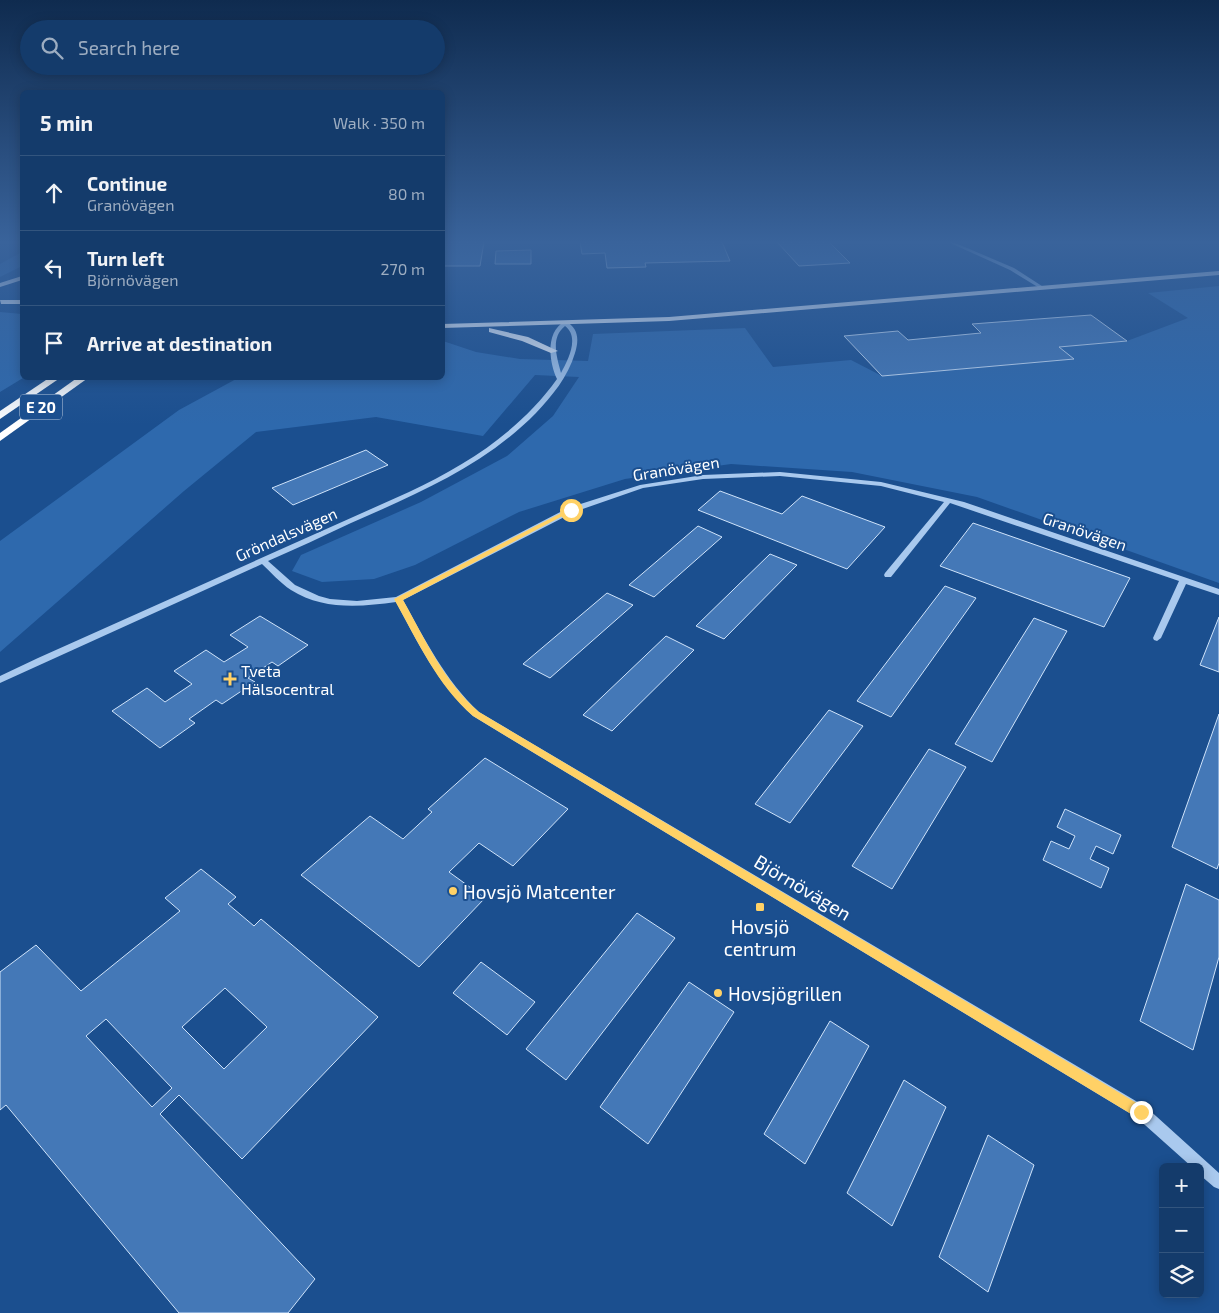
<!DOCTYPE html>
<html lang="en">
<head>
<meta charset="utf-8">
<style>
	body { margin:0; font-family:"Exo 2",sans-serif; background:#214673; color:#f1f3f6 }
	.controls { position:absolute; right:15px; bottom:15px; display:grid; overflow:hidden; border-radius:8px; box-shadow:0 2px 12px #0003 }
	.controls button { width:45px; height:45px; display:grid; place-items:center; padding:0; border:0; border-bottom:1px solid #33557e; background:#143b6b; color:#f1f3f6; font:25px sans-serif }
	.stop { position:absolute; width:15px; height:15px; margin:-11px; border:4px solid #ffd166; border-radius:50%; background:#fff }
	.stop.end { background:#ffd166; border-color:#fff; box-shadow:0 1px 5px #0008 }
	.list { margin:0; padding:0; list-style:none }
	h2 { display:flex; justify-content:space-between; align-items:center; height:65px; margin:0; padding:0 20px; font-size:21px }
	h2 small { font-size:16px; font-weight:400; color:#9dadc1 }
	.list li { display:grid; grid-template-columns:32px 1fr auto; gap:15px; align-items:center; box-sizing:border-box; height:75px; padding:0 20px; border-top:1px solid #33557e }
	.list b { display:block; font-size:19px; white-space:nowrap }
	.list p { margin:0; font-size:16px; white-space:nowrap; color:#9dadc1 }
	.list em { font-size:16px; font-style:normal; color:#9dadc1 }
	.icon { flex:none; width:28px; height:28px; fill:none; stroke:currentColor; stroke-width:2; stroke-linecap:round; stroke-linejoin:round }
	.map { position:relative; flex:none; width:1219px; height:1313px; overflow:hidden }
	.search { position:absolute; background:#143b6b; box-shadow:0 2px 12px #0003; left:20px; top:20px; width:425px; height:55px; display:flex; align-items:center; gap:12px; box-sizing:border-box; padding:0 18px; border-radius:28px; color:#9dadc1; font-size:19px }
	.panel { position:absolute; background:#143b6b; box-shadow:0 2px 12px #0003; left:20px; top:90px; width:425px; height:290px; border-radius:8px }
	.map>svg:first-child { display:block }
	.green { fill:#2e69ad }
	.building { fill:#4478b7; stroke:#cfe3fa; fill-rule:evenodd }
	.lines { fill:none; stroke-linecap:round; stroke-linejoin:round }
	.minor { fill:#a9c9ee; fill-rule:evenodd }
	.major { fill:#f0f6ff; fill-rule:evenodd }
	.highway { fill:#fff; fill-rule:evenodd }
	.route { fill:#ffd166 }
	.poi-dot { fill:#ffd166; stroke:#1b4f8f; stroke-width:2 }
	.labels { text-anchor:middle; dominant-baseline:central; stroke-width:4; stroke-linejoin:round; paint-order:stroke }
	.shield { fill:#1b4f8f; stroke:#bbcadd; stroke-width:1 }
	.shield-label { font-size:15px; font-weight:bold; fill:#fff }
	.street-label { font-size:16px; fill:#fff; stroke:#1b4f8f }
	.poi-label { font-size:16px; fill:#fff; stroke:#1b4f8f; text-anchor:start }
	.near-street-label { font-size:19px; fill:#fff; stroke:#1b4f8f }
	.near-poi-label { font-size:19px; fill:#fff; stroke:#1b4f8f; text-anchor:start }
</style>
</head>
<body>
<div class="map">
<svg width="1219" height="1313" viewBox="0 0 1219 1313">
	<rect width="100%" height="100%" fill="#1b4f8f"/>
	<g class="green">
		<path d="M22,252v14l-22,11v-13z"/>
		<path d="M1219,286v297l-242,-86 -125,-25 -121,-8 -106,15 -106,33 -104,53 -41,14 -52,3 -30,-11 9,-16 120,-53 86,-46 46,-40 26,-39 -44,-2 -52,61 -107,-19 -120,15 -72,59 -184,161v-111l179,-131 59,-32h204l1,-37 33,11 44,7 68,2 5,-27 152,-6 28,39 78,-7 31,16 191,-17 -14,-12 68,-6 61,-23 -40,-25z"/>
		<path d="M0,312l22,2 1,64 -23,14z"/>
	</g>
	<g class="building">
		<path d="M442,242h42l-4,24h-38z"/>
		<path d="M580,242h142l8,19 -85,2 1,4 -39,1 -2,-15 -23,1z"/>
		<path d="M777,242h52l21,21 -51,3z"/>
		<path d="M531,250v14h-36l1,-13z"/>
		<path d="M1091,315l36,26 -68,6 15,12 -192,17 -38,-40 54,-5 10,9 73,-7 -9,-9z"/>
		<path d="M366,450l22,15 -95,40 -21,-17z"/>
		<path d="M720,491l62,23 20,-18 83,31 -38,42 -149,-59z"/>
		<path d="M973,523l157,55 -26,49 -164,-61z"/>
		<path d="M698,526l24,11 -68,60 -25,-12z"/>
		<path d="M770,554l27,11 -73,74 -28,-13z"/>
		<path d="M945,586l31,12 -85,119 -34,-16z"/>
		<path d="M607,593l26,12 -83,73 -27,-14z"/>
		<path d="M260,616l48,29 -30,21 -6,-4 -24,16 7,4 -33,22 -6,-4 -27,19 6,4 -35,25 -48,-37 35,-23 18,14 27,-18 -18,-13 32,-21 18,12 24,-15 -18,-12z"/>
		<path d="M1219,617v55l-19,-7z"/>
		<path d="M1034,618l33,13 -75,131 -37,-18z"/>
		<path d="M666,636l28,14 -82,81 -29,-16z"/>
		<path d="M829,710l34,16 -73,97 -35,-19z"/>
		<path d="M1219,714v149l-2,6 -45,-22z"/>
		<path d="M929,749l37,18 -74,122 -40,-23z"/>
		<path d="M485,758l83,51 -55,57 -34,-23 -30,29 36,26 -66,69 -118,-92 69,-59 33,23 29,-27 -4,-3z"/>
		<path d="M1065,809l56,26 -8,19 -17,-8 -6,13 19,9 -8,20 -58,-28 8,-19 18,8 6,-13 -18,-9z"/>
		<path d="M201,869l35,28 -8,7 26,22 7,-7 117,98 -136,142 -63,-64 -19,19 155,165 -27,34h-109l-173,-208 -6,5v-138l36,-27 45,46 99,-80 -15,-13zM225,988l42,39 -43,42 -42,-42zM106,1019l66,69 -20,19 -66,-71z"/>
		<path d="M1186,884l33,16v57l-26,93 -53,-29z"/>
		<path d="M637,913l38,25 -109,142 -40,-31z"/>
		<path d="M481,962l54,40 -28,33 -54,-42z"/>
		<path d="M689,982l45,30 -86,132 -48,-37z"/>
		<path d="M830,1021l39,25 -64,118 -41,-30z"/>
		<path d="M904,1080l42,27 -54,119 -45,-33z"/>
		<path d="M988,1135l46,30 -46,127 -49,-35z"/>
	</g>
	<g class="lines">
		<g class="minor">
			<path d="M948,242h5l61,26 31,20 -4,1 -31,-19z"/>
			<path d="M565,321c14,7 14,19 10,32 -7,24 -23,43 -39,60 -52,53 -119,81 -185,110 -28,13 -55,26 -83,38l27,24 24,11 11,3 27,2 39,-4 172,-89 72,-23 63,-10 77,-3 101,10 83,20 255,87v6l-33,-11 -25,54 -4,3 -3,-1 -1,-2 26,-57 -229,-78 -59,74h-6l-1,-2 1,-2 59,-71 -63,-16 -101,-10 -77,3 -60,9 -69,24 -171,88c22,40 42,80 76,112l667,395 73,66v16l-5,-2 -14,-12v-8h-8l-56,-50 -663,-401c-35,-32 -55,-73 -77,-114 -36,5 -74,8 -105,-12 -11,-7 -20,-18 -29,-26l-262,119v-7l38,-18 371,-166c57,-27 110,-60 148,-113 -8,-17 -12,-47 8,-58zM565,326c15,11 3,34 -4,47 -4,-16 -11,-35 4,-47z"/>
		</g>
		<g class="major">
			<path d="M1219,271v4l-550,46 -227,7v-4l227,-7z"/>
			<path d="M22,276v4l-22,7v-4z"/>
			<path d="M0,300h22v4h-21z"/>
			<path d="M489,328l39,9 30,14 -7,2 -29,-12 -33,-9z"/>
		</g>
		<g class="highway">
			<path d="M49,378h11l-60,41v-8z"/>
			<path d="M77,378h11l-88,63v-8z"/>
		</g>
	</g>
	<linearGradient id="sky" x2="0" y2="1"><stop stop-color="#0f2b4f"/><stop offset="0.57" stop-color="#39639b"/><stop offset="1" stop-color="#39639b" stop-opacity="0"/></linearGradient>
	<rect width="1219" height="425" fill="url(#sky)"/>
	<path class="route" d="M569,509l5,1 -171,90c22,39 41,82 76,112l666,396 2,4 -2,5 -4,1 -5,-1 -663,-401c-36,-31 -56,-76 -79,-117z"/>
	<g class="poi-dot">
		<path d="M227.5 671.5h5v5h5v5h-5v5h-5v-5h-5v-5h5z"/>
		<circle cx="453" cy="891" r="5"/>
		<rect x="755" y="902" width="10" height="10" rx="2.5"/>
		<circle cx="718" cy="993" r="5"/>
	</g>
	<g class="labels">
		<rect class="shield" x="20" y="394.5" width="42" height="25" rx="4"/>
		<g class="shield-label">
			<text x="41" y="407">E 20</text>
		</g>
		<g class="street-label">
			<text transform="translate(676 468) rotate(-9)">Granövägen</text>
			<text transform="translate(1085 531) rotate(19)">Granövägen</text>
			<text transform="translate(286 534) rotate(-24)">Gröndalsvägen</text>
		</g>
		<g class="poi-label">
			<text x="241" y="670">Tveta<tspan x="241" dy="18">Hälsocentral</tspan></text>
		</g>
		<g class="near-street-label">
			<text transform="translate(803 887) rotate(31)">Björnövägen</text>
		</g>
		<g class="near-poi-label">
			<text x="463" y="891">Hovsjö Matcenter</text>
			<text x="760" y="926" text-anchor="middle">Hovsjö<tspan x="760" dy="22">centrum</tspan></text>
			<text x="728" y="993">Hovsjögrillen</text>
		</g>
	</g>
</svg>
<div class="controls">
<button>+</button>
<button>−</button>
<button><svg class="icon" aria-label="layers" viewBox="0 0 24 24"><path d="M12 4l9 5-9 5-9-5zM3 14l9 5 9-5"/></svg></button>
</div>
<div class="stop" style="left:571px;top:510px"></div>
<div class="stop end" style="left:1141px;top:1112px"></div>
<div class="search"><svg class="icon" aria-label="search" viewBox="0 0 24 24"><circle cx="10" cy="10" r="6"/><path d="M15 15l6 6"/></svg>Search here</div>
<section class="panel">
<h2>5 min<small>Walk · 350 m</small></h2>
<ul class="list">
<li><svg class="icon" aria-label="ahead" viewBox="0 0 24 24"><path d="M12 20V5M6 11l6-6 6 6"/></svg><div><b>Continue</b><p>Granövägen</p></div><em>80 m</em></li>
<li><svg class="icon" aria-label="left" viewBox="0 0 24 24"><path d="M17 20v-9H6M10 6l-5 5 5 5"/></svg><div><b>Turn left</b><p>Björnövägen</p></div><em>270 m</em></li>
<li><svg class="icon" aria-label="arrive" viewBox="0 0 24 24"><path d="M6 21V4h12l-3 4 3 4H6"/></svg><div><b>Arrive at destination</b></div></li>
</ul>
</section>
</div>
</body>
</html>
